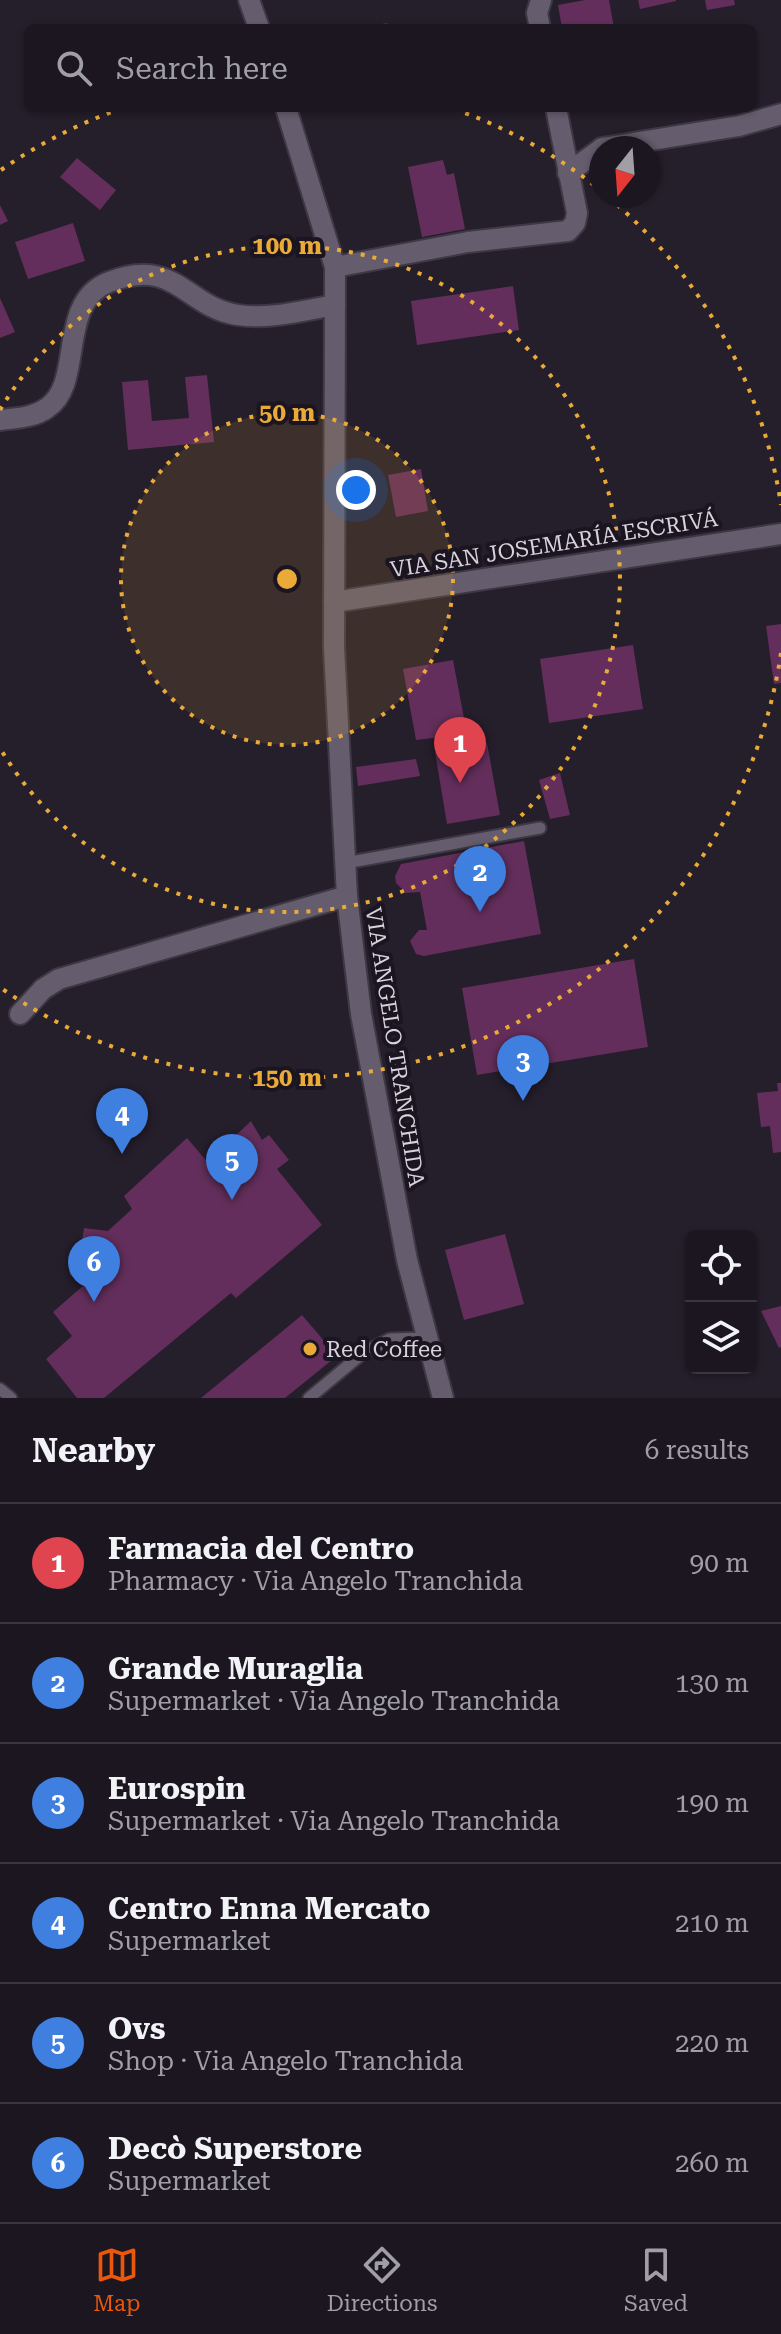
<!DOCTYPE html>
<html lang="en">
<head>
<meta charset="utf-8">
<style>
	body { margin:0; font-family:"Roboto Serif",serif; background:#29232d; color:#f1f3f6 }
	.controls { position:absolute; right:24px; bottom:24px; display:grid; overflow:hidden; border-radius:12px; box-shadow:0 2px 6px #0004 }
	.controls button { width:72px; height:72px; display:grid; place-items:center; padding:0; border:0; border-bottom:2px solid #3a353e; background:#1c1620; color:#f1f3f6; font:40px sans-serif }
	.compass { position:absolute; left:589px; top:136px; width:72px; height:72px; border-radius:50%; background:#1c1620; box-shadow:0 2px 6px #0004; rotate:197deg }
	.you { position:absolute; left:356px; top:490px; width:28px; height:28px; margin:-20px; border:6px solid #fff; border-radius:50%; background:#1a73e8; box-shadow:0 0 0 12px #1a73e833 }
	.badge { display:grid; place-items:center; width:52px; height:52px; border-radius:50%; background:#ea580c; color:#fff; font-size:26px; font-weight:700 }
	.pin { position:absolute; translate:-50% -66px; filter:drop-shadow(0 2px 4px #0008) }
	.pin::after { content:''; position:absolute; top:42px; width:28px; height:24px; background:inherit; clip-path:polygon(0 0,100% 0,50% 100%) }
	.list { margin:0; padding:0; list-style:none }
	h2 { display:flex; justify-content:space-between; align-items:center; height:104px; margin:0; padding:0 32px; font-size:34px }
	h2 small { font-size:26px; font-weight:400; color:#a09fa5 }
	.list li { display:grid; grid-template-columns:52px 1fr auto; gap:24px; align-items:center; box-sizing:border-box; height:120px; padding:0 32px; border-top:2px solid #3a353e }
	.list b { display:block; font-size:30px; white-space:nowrap }
	.list p { margin:0; font-size:26px; white-space:nowrap; color:#a09fa5 }
	.list em { font-size:26px; font-style:normal; color:#a09fa5 }
	.icon { flex:none; width:44px; height:44px; fill:none; stroke:currentColor; stroke-width:2; stroke-linecap:round; stroke-linejoin:round }
	.map { position:relative; flex:none; width:781px; height:1398px; overflow:hidden }
	.search { position:absolute; background:#1c1620; box-shadow:0 2px 6px #0004; left:24px; right:24px; top:24px; height:88px; display:flex; align-items:center; gap:20px; box-sizing:border-box; padding:0 28px; border-radius:12px; color:#a09fa5; font-size:30px }
	.sheet { height:824px; background:#1c1620 }
	nav { display:flex; justify-content:space-around; align-items:center; box-sizing:border-box; height:112px; border-top:2px solid #3a353e; background:#1c1620; font-size:22px; color:#a09fa5 }
	nav a { display:grid; justify-items:center; gap:4px }
	nav .on { color:#ea580c }
	.map>svg:first-child { display:block }
	.building { fill:#632e5b }
	.lines { fill:none; stroke-linecap:round; stroke-linejoin:round }
	.service-casing { stroke:#3e3844; stroke-width:15 }
	.minor-casing { stroke:#3e3844; stroke-width:24 }
	.service { stroke:#655d6d; stroke-width:11 }
	.minor { stroke:#655d6d; stroke-width:20 }
	.ring { fill:none; stroke:#eaaa38; stroke-width:4; stroke-dasharray:4 8 }
	.poi-dot { fill:#eaaa38; stroke:#1b1522; stroke-width:3 }
	.labels { text-anchor:middle; dominant-baseline:central; stroke-width:8; stroke-linejoin:round; paint-order:stroke }
	.street-label { font-size:22px; fill:#d7d2db; stroke:#1b1522 }
	.poi-label { font-size:22px; fill:#d7d2db; stroke:#1b1522; text-anchor:start }
	.centre { fill:#eaaa38; stroke:#1b1522; stroke-width:4 }
	.ring-label { font-size:24px; text-anchor:middle; font-weight:bold; fill:#eaaa38; stroke:#1b1522; stroke-width:8; stroke-linejoin:round; paint-order:stroke }
</style>
</head>
<body>
<div class="map">
<svg width="781" height="1398" viewBox="0 0 781 1398">
	<rect width="100%" height="100%" fill="#251e2b"/>
	<g class="building">
		<path d="M585,0h24l5,28h-52l-4,-23z"/>
		<path d="M638,0h38v1l-36,8z"/>
		<path d="M705,0h29l1,5 -28,5z"/>
		<path d="M387,23l1,5h-22v-1z"/>
		<path d="M77,158l39,32 -16,20 -40,-33z"/>
		<path d="M443,160l4,15 7,-2 11,56 -43,8 -14,-70z"/>
		<path d="M0,205l8,16 -8,4z"/>
		<path d="M73,223l12,38 -57,18 -13,-37z"/>
		<path d="M513,286l6,44 -102,15 -6,-44z"/>
		<path d="M0,298l15,34 -15,6z"/>
		<path d="M207,375l7,67 -86,8 -6,-68 26,-2 4,41 37,-3 -4,-41z"/>
		<path d="M421,469l7,42 -32,6 -8,-42z"/>
		<path d="M781,624v59l-7,1 -8,-58z"/>
		<path d="M633,645l10,64 -94,14 -9,-64z"/>
		<path d="M453,660l14,74 -51,6 -13,-71z"/>
		<path d="M487,743l13,72 -53,9 -12,-72z"/>
		<path d="M416,759l4,17 -62,10 -2,-19z"/>
		<path d="M560,773l10,42 -20,4 -11,-39z"/>
		<path d="M524,841l17,93 -117,22 -8,-2 -6,-13 9,-11h8l-7,-38 -14,1 -10,-10 -1,-7 6,-12z"/>
		<path d="M634,959l14,88 -171,28 -15,-87z"/>
		<path d="M777,1083h4v69l-8,1 -3,-27 -9,1 -4,-34 21,-2z"/>
		<path d="M251,1121l11,19 7,-5 20,25 -12,9 45,56 -86,73 -5,-5 -127,105h-27l-31,-39 26,-23 -19,-24 31,-27 -5,-8 -9,-2 -2,-15 12,-6 4,-26 24,3 24,-22 -8,-13 63,-58 23,27 28,-21 -5,-6z"/>
		<path d="M505,1234l19,70 -60,16 -19,-70z"/>
		<path d="M781,1306v41l-2,1 -18,-37z"/>
		<path d="M302,1315l35,41 -52,42h-84z"/>
	</g>
	<g class="lines">
		<defs>
			<g id="service">
				<path d="M345,863l195,-35"/>
				<path d="M0,1389l11,9"/>
				<path d="M309,1398l54,-45 27,-14 37,-1"/>
			</g>
			<g id="minor">
				<path d="M249,0l10,28"/>
				<path d="M540,28l-3,-15 4,-13"/>
				<path d="M286,108l49,159 -1,381 13,248 14,118 46,246 36,138"/>
				<path d="M602,148l137,-22 42,-12"/>
				<path d="M568,173l33,-24"/>
				<path d="M335,267l133,-25 100,-11 7,-8 2,-10 -21,-105"/>
				<path d="M0,420c16,-2 33,-2 47,-12 38,-25 9,-105 62,-126 67,-26 76,25 129,33 31,5 67,-5 97,-10"/>
				<path d="M334,602l447,-68"/>
				<path d="M20,1014l23,-25 16,-10 288,-83"/>
			</g>
		</defs>
		<use href="#service" class="service-casing"/>
		<use href="#minor" class="minor-casing"/>
		<use href="#service" class="service"/>
		<use href="#minor" class="minor"/>
	</g>
	<circle cx="287" cy="579" r="166" fill="#eaaa38" fill-opacity=".12"/>
	<g class="ring">
		<circle cx="287" cy="579" r="166"/>
		<path d="M0 410A333 333 0 1 1 0 748"/>
		<path d="M781 653A499 499 0 0 1 1 988M1 170A499 499 0 0 1 120 109M454 109A499 499 0 0 1 598 188M608 197A499 499 0 0 1 781 505"/>
	</g>
	<circle class="poi-dot" cx="310" cy="1349" r="8"/>
	<g class="labels">
		<g class="street-label">
			<text transform="translate(554 544) rotate(-9)">VIA SAN JOSEMARÍA ESCRIVÁ</text>
			<text transform="translate(395 1047) rotate(81)">VIA ANGELO TRANCHIDA</text>
		</g>
		<g class="poi-label">
			<text x="326" y="1349">Red Coffee</text>
		</g>
	</g>
	<circle cx="287" cy="579" r="12" class="centre"/>
	<g class="ring-label">
		<text x="287" y="254">100 m</text>
		<text x="287" y="421">50 m</text>
		<text x="287" y="1086">150 m</text>
	</g>
</svg>
<div class="controls">
<button><svg class="icon" aria-label="locate" viewBox="0 0 24 24"><circle cx="12" cy="12" r="6"/><path d="M12 2v4M12 18v4M2 12h4M18 12h4"/></svg></button>
<button><svg class="icon" aria-label="layers" viewBox="0 0 24 24"><path d="M12 4l9 5-9 5-9-5zM3 14l9 5 9-5"/></svg></button>
</div>
<svg class="compass" viewBox="-18 -18 36 36"><path d="M0-13l5 13h-10z" fill="#e53935"/><path d="M0 13l5-13h-10z" fill="#a09fa5"/></svg>
<div class="you"></div>
<div class="pin badge" style="left:460px;top:783px;background:#e0444e">1</div>
<div class="pin badge" style="left:480px;top:912px;background:#3f7fe0">2</div>
<div class="pin badge" style="left:523px;top:1101px;background:#3f7fe0">3</div>
<div class="pin badge" style="left:122px;top:1154px;background:#3f7fe0">4</div>
<div class="pin badge" style="left:232px;top:1200px;background:#3f7fe0">5</div>
<div class="pin badge" style="left:94px;top:1302px;background:#3f7fe0">6</div>
<div class="search"><svg class="icon" aria-label="search" viewBox="0 0 24 24"><circle cx="10" cy="10" r="6"/><path d="M15 15l6 6"/></svg>Search here</div>
</div>
<section class="sheet">
<h2>Nearby<small>6 results</small></h2>
<ul class="list">
<li><span class="badge" style="background:#e0444e">1</span><div><b>Farmacia del Centro</b><p>Pharmacy · Via Angelo Tranchida</p></div><em>90 m</em></li>
<li><span class="badge" style="background:#3f7fe0">2</span><div><b>Grande Muraglia</b><p>Supermarket · Via Angelo Tranchida</p></div><em>130 m</em></li>
<li><span class="badge" style="background:#3f7fe0">3</span><div><b>Eurospin</b><p>Supermarket · Via Angelo Tranchida</p></div><em>190 m</em></li>
<li><span class="badge" style="background:#3f7fe0">4</span><div><b>Centro Enna Mercato</b><p>Supermarket</p></div><em>210 m</em></li>
<li><span class="badge" style="background:#3f7fe0">5</span><div><b>Ovs</b><p>Shop · Via Angelo Tranchida</p></div><em>220 m</em></li>
<li><span class="badge" style="background:#3f7fe0">6</span><div><b>Decò Superstore</b><p>Supermarket</p></div><em>260 m</em></li>
</ul>
</section>
<nav>
<a class="on"><svg class="icon" aria-label="map" viewBox="0 0 24 24"><path d="M3 6l6-2 6 2 6-2v14l-6 2-6-2-6 2zM9 4v14M15 6v14"/></svg>Map</a>
<a><svg class="icon" aria-label="directions" viewBox="0 0 24 24"><path d="M12 3l9 9-9 9-9-9zM9 14v-3h6M13 9l2 2-2 2"/></svg>Directions</a>
<a><svg class="icon" aria-label="saved" viewBox="0 0 24 24"><path d="M7 4h10v16l-5-4-5 4z"/></svg>Saved</a>
</nav>
</body>
</html>
